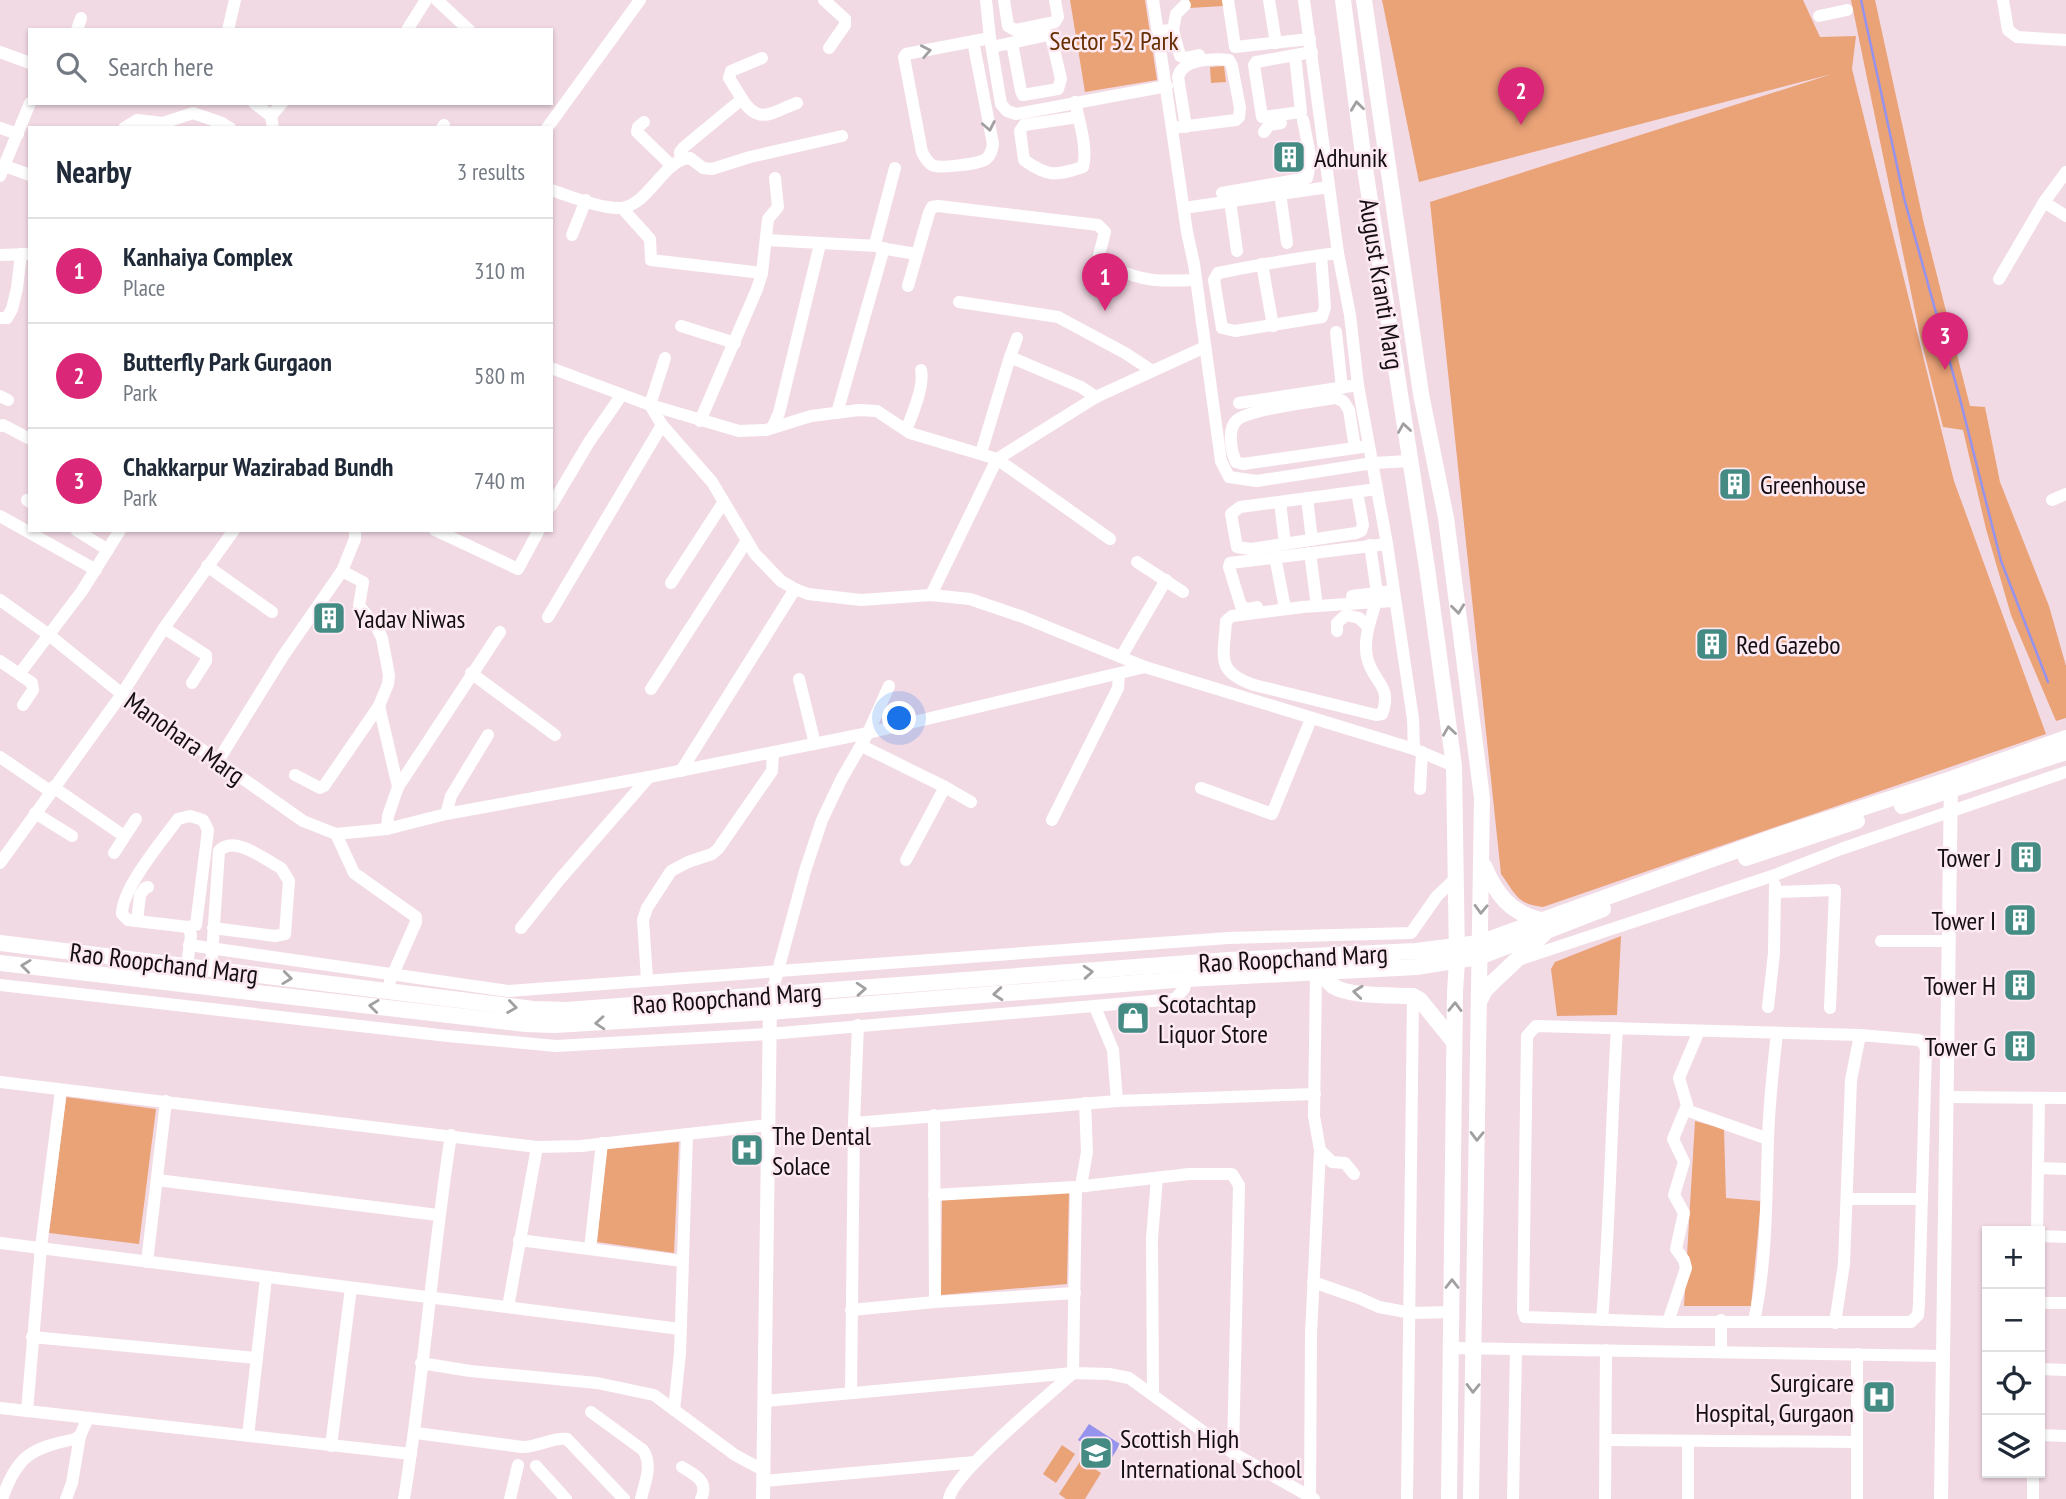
<!DOCTYPE html>
<html lang="en">
<head>
<meta charset="utf-8">
<style>
	body { margin:0; font-family:"PT Sans Narrow",sans-serif; background:#f2f2f3; color:#1f2937 }
	.controls { position:absolute; right:21px; bottom:21px; display:grid; overflow:hidden; border-radius:0px; box-shadow:0 2px 5px #0004 }
	.controls button { width:63px; height:63px; display:grid; place-items:center; padding:0; border:0; border-bottom:2px solid #e0e1e3; background:#fff; color:#1f2937; font:35px sans-serif }
	.you { position:absolute; left:900px; top:719px; width:24px; height:24px; margin:-18px; border:5px solid #fff; border-radius:50%; background:#1a73e8; box-shadow:0 0 0 10px #1a73e833 }
	.badge { display:grid; place-items:center; width:46px; height:46px; border-radius:50%; background:#db2777; color:#fff; font-size:23px; font-weight:700 }
	.pin { position:absolute; translate:-50% -58px; filter:drop-shadow(0 2px 4px #0008) }
	.pin::after { content:''; position:absolute; top:37px; width:24px; height:21px; background:inherit; clip-path:polygon(0 0,100% 0,50% 100%) }
	.list { margin:0; padding:0; list-style:none }
	h2 { display:flex; justify-content:space-between; align-items:center; height:91px; margin:0; padding:0 28px; font-size:30px }
	h2 small { font-size:23px; font-weight:400; color:#747a83 }
	.list li { display:grid; grid-template-columns:46px 1fr auto; gap:21px; align-items:center; box-sizing:border-box; height:105px; padding:0 28px; border-top:2px solid #e0e1e3 }
	.list b { display:block; font-size:26px; white-space:nowrap }
	.list p { margin:0; font-size:23px; white-space:nowrap; color:#747a83 }
	.list em { font-size:23px; font-style:normal; color:#747a83 }
	.icon { flex:none; width:38px; height:38px; fill:none; stroke:currentColor; stroke-width:2; stroke-linecap:round; stroke-linejoin:round }
	.map { position:relative; flex:none; width:2066px; height:1499px; overflow:hidden }
	.search { position:absolute; background:#fff; box-shadow:0 2px 5px #0004; left:28px; top:28px; width:525px; height:77px; display:flex; align-items:center; gap:18px; box-sizing:border-box; padding:0 24px; border-radius:0px; color:#747a83; font-size:26px }
	.panel { position:absolute; background:#fff; box-shadow:0 2px 5px #0004; left:28px; top:126px; width:525px; height:406px; border-radius:0px }
	.map>svg:first-child { display:block }
	.green { fill:#eaa277 }
	.water { fill:#9693ec }
	.lines { fill:none; stroke-linecap:round; stroke-linejoin:round }
	.stream { stroke:#9693ec; stroke-width:2.5 }
	.minor { stroke:#fff; stroke-width:12 }
	.tertiary { stroke:#fff; stroke-width:14 }
	.secondary { stroke:#fff; stroke-width:16 }
	.oneway { stroke:#a29fa0 }
	.labels { text-anchor:middle; dominant-baseline:central; stroke-width:5; stroke-linejoin:round; paint-order:stroke }
	.park-label { font-size:26px; fill:#672f02; stroke:#fce9f2 }
	.poi-label { font-size:26px; fill:#160f12; stroke:#fce9f2; text-anchor:start }
	.street-label { font-size:26px; fill:#160f12; stroke:#fce9f2 }
</style>
</head>
<body>
<div class="map">
<svg width="2066" height="1499" viewBox="0 0 2066 1499">
	<rect width="100%" height="100%" fill="#f2dae5"/>
	<g class="green">
		<path d="M1070,0h75l12,80 -72,12z"/>
		<path d="M1189,0h34l1,6 -35,2z"/>
		<path d="M1382,0h421l17,37 36,-1 -4,33 102,412 92,253 -503,173c-27,-3 -27,-13 -42,-33l-71,-672 402,-128 -413,108z"/>
		<path d="M1851,0h24l49,224 46,182 15,1 15,75 49,124 17,60v52l-10,3 -45,-106 -25,-86 -23,-99 -20,-3 -23,-91z"/>
		<path d="M1224,66l2,16 -15,1 -1,-16z"/>
		<path d="M1621,936l-4,79 -60,1 -6,-47 4,-7z"/>
		<path d="M66,1097l90,12 -17,135 -90,-11z"/>
		<path d="M1695,1121l29,8 2,69 35,3 -10,105h-67z"/>
		<path d="M679,1142l-5,111 -77,-11 10,-93z"/>
		<path d="M1069,1192l-2,92 -126,11 1,-95z"/>
		<path d="M1062,1445l13,9 -19,29 -13,-9z"/>
		<path d="M1081,1460l20,13 -16,26h-19l-7,-5z"/>
	</g>
	<path class="water" d="M1089,1424l31,20 -10,17 -32,-21z"/>
	<g class="lines">
		<path class="stream" d="M1861,0l43,198 55,197 42,166 47,121"/>
		<g class="minor">
			<path d="M437,0l32,30"/>
			<path d="M824,0l21,19v6l-16,23"/>
			<path d="M986,0l4,38 11,66 6,7 9,3 151,-28"/>
			<path d="M1004,0l4,26 7,4 40,-8 3,-5 -3,-17"/>
			<path d="M1153,0l34,232 7,32 27,197 8,16 28,4 116,-18 37,-2"/>
			<path d="M1228,0l7,47 75,-8"/>
			<path d="M1269,0l7,43"/>
			<path d="M1304,0l34,253 12,62 8,70 29,159 26,175 1,30"/>
			<path d="M2003,0l5,30 9,7 49,3"/>
			<path d="M1819,16l28,-6"/>
			<path d="M77,30l4,-12"/>
			<path d="M228,30l7,-30"/>
			<path d="M407,30l19,-30"/>
			<path d="M1173,30l3,-16 9,-9"/>
			<path d="M1158,31l15,-1 7,26 5,2 14,-3"/>
			<path d="M973,41l20,103c-1,6 -2,11 -7,15 -7,5 -47,10 -54,6 -5,-3 -8,-9 -10,-13l-18,-95 2,-3 84,-16"/>
			<path d="M992,47l56,-12 3,1 10,43 -3,10 -35,6 -2,-4 -9,-48"/>
			<path d="M0,52l30,11"/>
			<path d="M1295,55l6,57 -39,5 -8,-52 2,-3 56,-10"/>
			<path d="M742,99c17,27 30,13 55,4"/>
			<path d="M1075,102c4,20 13,45 8,65 -28,9 -35,10 -59,-7l-4,-29 4,-6 54,-8"/>
			<path d="M254,103l17,13"/>
			<path d="M644,122l-6,5 -1,5 35,34"/>
			<path d="M0,128l18,6"/>
			<path d="M124,128l13,-8 26,3 30,-10 29,10 8,5"/>
			<path d="M273,128l-2,-12 11,-13"/>
			<path d="M442,128l2,-3"/>
			<path d="M547,128l93,-128"/>
			<path d="M1172,128l64,-8 3,-3 1,-9 -8,-42 -3,-6c-16,-2 -47,-1 -51,17l8,50"/>
			<path d="M1264,132l5,-7 12,-2"/>
			<path d="M681,160l-1,-8 4,-5 58,-48 -13,-21 2,-7 31,-13"/>
			<path d="M5,166l25,9"/>
			<path d="M895,168l-20,76 5,4 36,6"/>
			<path d="M0,176l30,-73"/>
			<path d="M551,190c19,6 50,19 69,18 29,-2 43,-49 70,-50l13,10 9,1 38,-12 92,-21"/>
			<path d="M1222,193l85,-15 4,-18 -8,-40"/>
			<path d="M1280,193l7,50"/>
			<path d="M1230,201l7,50"/>
			<path d="M2044,202l22,14"/>
			<path d="M622,208l28,31 1,21 111,13"/>
			<path d="M1184,208l145,-21"/>
			<path d="M572,235l14,-35"/>
			<path d="M766,240l111,6"/>
			<path d="M0,255l30,-1"/>
			<path d="M1321,255l4,52 -3,10 -87,14 -13,-3 -8,-48 4,-7c40,-8 79,-15 120,-20"/>
			<path d="M1262,264l11,62"/>
			<path d="M1999,279l45,-77 22,-30"/>
			<path d="M908,286l21,-73 3,-6 6,-1 160,19 7,7 -6,23c3,7 9,9 16,13 30,15 48,13 81,12"/>
			<path d="M959,302l99,15 67,36 26,17"/>
			<path d="M0,318h7l5,-9 5,-21 4,-34"/>
			<path d="M681,326l54,17"/>
			<path d="M1336,332l6,56"/>
			<path d="M1010,357l7,-19"/>
			<path d="M665,358l-15,47 89,26 27,-1 45,-14 48,-6 18,1 33,22 87,26 113,80"/>
			<path d="M551,368l99,37 12,20 50,57 43,72 26,27 14,8 13,5 53,6 70,-5 39,4 53,18 122,50 269,82 40,17"/>
			<path d="M0,396l8,4"/>
			<path d="M1239,403l119,-18"/>
			<path d="M837,413l47,-165"/>
			<path d="M700,421l57,-132 5,-16 6,-54 10,-12 -3,-29"/>
			<path d="M0,426l3,-1 27,14"/>
			<path d="M772,428l7,-15 41,-169"/>
			<path d="M906,430c6,-14 19,-45 15,-60"/>
			<path d="M1355,448l-6,-38 -6,-9 -8,-3c-18,3 -86,11 -98,22 -10,9 -6,31 -1,42l7,2 126,-18"/>
			<path d="M981,453l29,-96 71,30 15,10"/>
			<path d="M1357,492l6,33 -2,6 -5,2 -105,16 -14,-2 -6,-33 9,-7 137,-18"/>
			<path d="M1307,498l5,42"/>
			<path d="M27,500l3,2"/>
			<path d="M2052,500l14,-6"/>
			<path d="M1280,502l5,42"/>
			<path d="M551,506l38,-64 32,-46"/>
			<path d="M0,516l96,54"/>
			<path d="M76,530l32,20"/>
			<path d="M435,530l83,39 21,-39"/>
			<path d="M1370,545l7,48"/>
			<path d="M1310,553l6,46"/>
			<path d="M1275,557l9,46"/>
			<path d="M1137,562l46,30"/>
			<path d="M207,566l65,46"/>
			<path d="M671,583l52,-80"/>
			<path d="M931,595l66,-136 99,-62 109,-50"/>
			<path d="M1352,596l41,-5"/>
			<path d="M0,600l49,35 73,59 96,67 85,60 33,13 51,-5 59,-15 203,-37 219,-44 277,-66"/>
			<path d="M1376,602c-5,17 -13,37 -9,55 5,25 26,28 15,57l-6,1 -122,-30c-39,-14 -30,-27 -28,-64l6,-5 71,-9 73,-5c6,0 12,-1 18,-1"/>
			<path d="M1257,607l-9,2 -7,-3 -12,-39 1,-4 157,-19"/>
			<path d="M548,617l114,-192"/>
			<path d="M164,628l42,27v6l-14,22"/>
			<path d="M1337,631v-8l9,-8 13,3 9,9"/>
			<path d="M1121,657l45,-77"/>
			<path d="M0,661l32,22 1,7 -10,15"/>
			<path d="M20,673l62,-82 38,-61"/>
			<path d="M471,673l84,62"/>
			<path d="M799,679l16,65"/>
			<path d="M651,689l95,-147"/>
			<path d="M379,706l19,81 -10,29 -1,13"/>
			<path d="M862,746l83,41 26,15"/>
			<path d="M0,757l50,34"/>
			<path d="M218,761l65,-105 59,-85"/>
			<path d="M681,771l114,-182"/>
			<path d="M295,775l25,13 4,-2 55,-80 9,-22 1,-9 -7,-37 -6,-12 -17,-20 4,-24 -21,-11 13,-32v-9"/>
			<path d="M53,787l71,49"/>
			<path d="M398,787l102,-155"/>
			<path d="M1201,788l71,26 39,-95"/>
			<path d="M1420,789l2,-37"/>
			<path d="M35,813l37,23"/>
			<path d="M446,814l5,-18 37,-61"/>
			<path d="M1052,820l66,-132 1,-14"/>
			<path d="M336,834l18,39 62,44v5l-26,59"/>
			<path d="M114,853l22,-34"/>
			<path d="M906,860l39,-73"/>
			<path d="M0,863l122,-169 42,-66 70,-98"/>
			<path d="M1775,892l60,-2 -5,118"/>
			<path d="M137,921l3,-26 5,-7 3,-1"/>
			<path d="M521,928l39,-49 89,-102"/>
			<path d="M1881,941h67"/>
			<path d="M189,945l319,46 720,-53 183,-5 26,-37 19,-18"/>
			<path d="M1518,960l257,-85 66,-26 225,-77"/>
			<path d="M187,966l4,-31 -3,-8 -60,-7 -6,-6c0,-26 40,-73 56,-95l12,-3 13,4 5,10 -12,95 -8,2"/>
			<path d="M211,969l8,-118c15,-17 46,9 62,17l8,13 -4,53 -10,2 -62,-8"/>
			<path d="M1316,973l-2,143 6,34 12,12 13,1 9,11"/>
			<path d="M647,979l-4,-59 4,-12 24,-37 17,-9 24,-8 6,-5 54,-78 1,-19"/>
			<path d="M0,985l448,51 108,10 213,-12 406,-35 9,-10 3,-10"/>
			<path d="M771,996l34,-125 17,-51 19,-40 27,-47 21,-47"/>
			<path d="M1095,1007l18,43 4,51"/>
			<path d="M1768,1007l6,-54 1,-68"/>
			<path d="M1536,1026l324,9 59,5 5,4 2,5 -7,255 -1,11 -7,7h-243l-143,-5 -2,-6 4,-275z"/>
			<path d="M0,1082l537,65 44,-1 187,-21"/>
			<path d="M1946,1097l120,1"/>
			<path d="M1686,1110l82,29"/>
			<path d="M934,1115l1,187"/>
			<path d="M854,1123l263,-22 198,-7"/>
			<path d="M2038,1168l28,1"/>
			<path d="M157,1180l281,35"/>
			<path d="M1081,1186l6,-34 -2,-49"/>
			<path d="M934,1195l142,-8 113,-13h43l7,11 -6,268"/>
			<path d="M1848,1199h74"/>
			<path d="M2037,1231l2,-133"/>
			<path d="M2040,1236l26,1"/>
			<path d="M519,1240l163,21"/>
			<path d="M0,1243l680,86"/>
			<path d="M590,1249l12,-106"/>
			<path d="M147,1262l19,-161"/>
			<path d="M1313,1282l46,16 20,9 32,6 41,-1"/>
			<path d="M2040,1303h26"/>
			<path d="M508,1307l29,-160"/>
			<path d="M851,1310l84,-8 140,-9"/>
			<path d="M1602,1320c8,-97 9,-195 15,-292"/>
			<path d="M1754,1321c13,-60 12,-120 14,-181 1,-36 5,-72 9,-107"/>
			<path d="M1668,1322l18,-54 -2,-8 -8,-11 8,-36 -10,-18 10,-33 -11,-23 14,-34 -8,-27 20,-47"/>
			<path d="M1835,1323l9,-59 7,-184 9,-45"/>
			<path d="M32,1337l225,21"/>
			<path d="M1452,1348l490,8"/>
			<path d="M1721,1352v-32"/>
			<path d="M421,1363l49,8 127,12 57,12 81,60 28,15"/>
			<path d="M2040,1369l26,1"/>
			<path d="M851,1393l3,-270 4,-98"/>
			<path d="M1153,1393l-1,-155 5,-60"/>
			<path d="M765,1401l308,-28 36,1 20,4 104,75 81,46"/>
			<path d="M0,1408l411,46"/>
			<path d="M674,1410l6,-57 7,-219"/>
			<path d="M27,1411l14,-164 20,-156"/>
			<path d="M591,1412l52,38c10,15 2,32 -2,49"/>
			<path d="M416,1433l106,14c18,0 30,-10 45,-8l57,60"/>
			<path d="M2040,1435l26,1"/>
			<path d="M248,1436l18,-158"/>
			<path d="M1606,1440l251,2"/>
			<path d="M331,1446l20,-158"/>
			<path d="M536,1466l30,33"/>
			<path d="M682,1467c14,9 27,14 19,32"/>
			<path d="M764,1481l211,-19"/>
			<path d="M1310,1498l1,-164 9,-184"/>
			<path d="M2,1499c15,-44 30,-51 73,-60l5,-3 8,-18"/>
			<path d="M66,1499l6,-16 8,-47"/>
			<path d="M404,1499c20,-121 28,-243 47,-364"/>
			<path d="M510,1499l8,-34"/>
			<path d="M949,1499c3,-25 101,-105 124,-126l3,-186"/>
			<path d="M1407,1499l6,-503"/>
			<path d="M1513,1499l3,-150"/>
			<path d="M1605,1499l1,-149"/>
			<path d="M1688,1499v-58"/>
			<path d="M1857,1499v-145"/>
			<path d="M2033,1499v-26"/>
		</g>
		<g class="tertiary">
			<path d="M763,1499l7,-495"/>
			<path d="M1941,1499l10,-720"/>
		</g>
		<g class="secondary">
			<path d="M1343,0l21,162 63,406 27,198 3,194 -2,32 -6,507"/>
			<path d="M1364,0l57,394 25,124 36,280 -11,701"/>
			<path d="M1902,806l164,-54"/>
			<path d="M1746,858l111,-37"/>
			<path d="M1484,866c12,28 26,47 57,54"/>
			<path d="M0,943l533,66 34,1 662,-50 187,-9 63,-8 303,-109 169,-55 115,-41"/>
			<path d="M0,963l526,61 29,1 214,-13 418,-33 229,-12 63,-10 124,-48"/>
			<path d="M1322,973c3,4 7,10 11,13 16,11 60,9 80,10l7,4 34,42"/>
			<path d="M1480,1000l5,-10 8,-8 51,-48"/>
		</g>
	</g>
	<defs><path id="oneway-chevron" d="M-2-3.5L2.5 0L-2 3.5" fill="none" stroke-width="1.6" stroke-linecap="round" stroke-linejoin="round" transform="scale(1.75)"/></defs>
	<g class="oneway">
		<use href="#oneway-chevron" transform="translate(926 51) rotate(-11)"/>
		<use href="#oneway-chevron" transform="translate(1357 106) rotate(-97)"/>
		<use href="#oneway-chevron" transform="translate(989 126) rotate(79)"/>
		<use href="#oneway-chevron" transform="translate(1404 428) rotate(-99)"/>
		<use href="#oneway-chevron" transform="translate(1458 609) rotate(83)"/>
		<use href="#oneway-chevron" transform="translate(1449 731) rotate(-98)"/>
		<use href="#oneway-chevron" transform="translate(1481 909) rotate(92)"/>
		<use href="#oneway-chevron" transform="translate(26 966) rotate(-173)"/>
		<use href="#oneway-chevron" transform="translate(1088 972) rotate(-4)"/>
		<use href="#oneway-chevron" transform="translate(287 978) rotate(7)"/>
		<use href="#oneway-chevron" transform="translate(861 989) rotate(-4)"/>
		<use href="#oneway-chevron" transform="translate(1358 992) rotate(-174)"/>
		<use href="#oneway-chevron" transform="translate(998 994) rotate(175)"/>
		<use href="#oneway-chevron" transform="translate(374 1006) rotate(-173)"/>
		<use href="#oneway-chevron" transform="translate(512 1007) rotate(8)"/>
		<use href="#oneway-chevron" transform="translate(1455 1007) rotate(-89)"/>
		<use href="#oneway-chevron" transform="translate(600 1023) rotate(176)"/>
		<use href="#oneway-chevron" transform="translate(1477 1136) rotate(91)"/>
		<use href="#oneway-chevron" transform="translate(1452 1284) rotate(-90)"/>
		<use href="#oneway-chevron" transform="translate(1473 1388) rotate(91)"/>
	</g>
	<defs>
		<symbol id="building-square" viewBox="-11 -11 22 22"><rect x="-9" y="-9" width="18" height="18" rx="4" fill="#448b84" stroke="#fce9f2"/><path d="M-4-6H4V6H1V3H-1V6H-4ZM-2.5-4.3h1.7v1.8h-1.7ZM.8-4.3h1.7v1.8H.8ZM-2.5-1h1.7V.8h-1.7ZM.8-1h1.7V.8H.8Z" fill="#fff"/></symbol>
		<symbol id="shop-square" viewBox="-11 -11 22 22"><rect x="-9" y="-9" width="18" height="18" rx="4" fill="#448b84" stroke="#fce9f2"/><path d="M-5-2.5h2.3a2.7 3.5 0 0 1 5.4 0H5L5.5 6h-11ZM-1.5-2.5h3a1.5 2.3 0 0 0-3 0Z" fill="#fff"/></symbol>
		<symbol id="hospital-square" viewBox="-11 -11 22 22"><rect x="-9" y="-9" width="18" height="18" rx="4" fill="#448b84" stroke="#fce9f2"/><path d="M-5-5h3v3.5h4V-5h3V5h-3V1.5h-4V5h-3Z" fill="#fff"/></symbol>
		<symbol id="school-square" viewBox="-11 -11 22 22"><rect x="-9" y="-9" width="18" height="18" rx="4" fill="#448b84" stroke="#fce9f2"/><path d="M0-5L7-2L0 1L-7-2ZM-4 1L0 2.5L4 1V4Q0 6-4 4Z" fill="#fff"/></symbol>
	</defs>
	<g fill-rule="evenodd">
		<use href="#building-square" x="1270" y="138" width="38" height="38"/>
		<use href="#building-square" x="1716" y="465" width="38" height="38"/>
		<use href="#building-square" x="310" y="599" width="38" height="38"/>
		<use href="#building-square" x="1693" y="625" width="38" height="38"/>
		<use href="#building-square" x="2007" y="838" width="38" height="38"/>
		<use href="#building-square" x="2001" y="901" width="38" height="38"/>
		<use href="#building-square" x="2001" y="966" width="38" height="38"/>
		<use href="#shop-square" x="1114" y="999" width="38" height="38"/>
		<use href="#building-square" x="2001" y="1027" width="38" height="38"/>
		<use href="#hospital-square" x="728" y="1131" width="38" height="38"/>
		<use href="#hospital-square" x="1860" y="1378" width="38" height="38"/>
		<use href="#school-square" x="1077" y="1434" width="38" height="38"/>
	</g>
	<g class="labels">
		<g class="park-label">
			<text x="1114" y="40">Sector 52 Park</text>
		</g>
		<g class="poi-label">
			<text x="1314" y="157">Adhunik</text>
			<text x="1760" y="484">Greenhouse</text>
			<text x="354" y="618">Yadav Niwas</text>
			<text x="1736" y="644">Red Gazebo</text>
			<text x="2002" y="857" text-anchor="end">Tower J</text>
			<text x="1996" y="920" text-anchor="end">Tower I</text>
			<text x="1996" y="985" text-anchor="end">Tower H</text>
			<text x="1158" y="1003">Scotachtap<tspan x="1158" dy="30">Liquor Store</tspan></text>
			<text x="1996" y="1046" text-anchor="end">Tower G</text>
			<text x="772" y="1135">The Dental<tspan x="772" dy="30">Solace</tspan></text>
			<text x="1854" y="1382" text-anchor="end">Surgicare<tspan x="1854" dy="30">Hospital, Gurgaon</tspan></text>
			<text x="1120" y="1438">Scottish High<tspan x="1120" dy="30">International School</tspan></text>
		</g>
		<g class="street-label">
			<text transform="translate(1382 284) rotate(81)">August Kranti Marg</text>
			<text transform="translate(185 738) rotate(35)">Manohara Marg</text>
			<text transform="translate(1293 958) rotate(-3)">Rao Roopchand Marg</text>
			<text transform="translate(164 963) rotate(7)">Rao Roopchand Marg</text>
			<text transform="translate(727 998) rotate(-4)">Rao Roopchand Marg</text>
		</g>
	</g>
</svg>
<div class="controls">
<button>+</button>
<button>−</button>
<button><svg class="icon" aria-label="locate" viewBox="0 0 24 24"><circle cx="12" cy="12" r="6"/><path d="M12 2v4M12 18v4M2 12h4M18 12h4"/></svg></button>
<button><svg class="icon" aria-label="layers" viewBox="0 0 24 24"><path d="M12 4l9 5-9 5-9-5zM3 14l9 5 9-5"/></svg></button>
</div>
<div class="you"></div>
<div class="pin badge" style="left:1105px;top:311px">1</div>
<div class="pin badge" style="left:1521px;top:125px">2</div>
<div class="pin badge" style="left:1945px;top:370px">3</div>
<div class="search"><svg class="icon" aria-label="search" viewBox="0 0 24 24"><circle cx="10" cy="10" r="6"/><path d="M15 15l6 6"/></svg>Search here</div>
<section class="panel">
<h2>Nearby<small>3 results</small></h2>
<ul class="list">
<li><span class="badge">1</span><div><b>Kanhaiya Complex</b><p>Place</p></div><em>310 m</em></li>
<li><span class="badge">2</span><div><b>Butterfly Park Gurgaon</b><p>Park</p></div><em>580 m</em></li>
<li><span class="badge">3</span><div><b>Chakkarpur Wazirabad Bundh</b><p>Park</p></div><em>740 m</em></li>
</ul>
</section>
</div>
</body>
</html>
